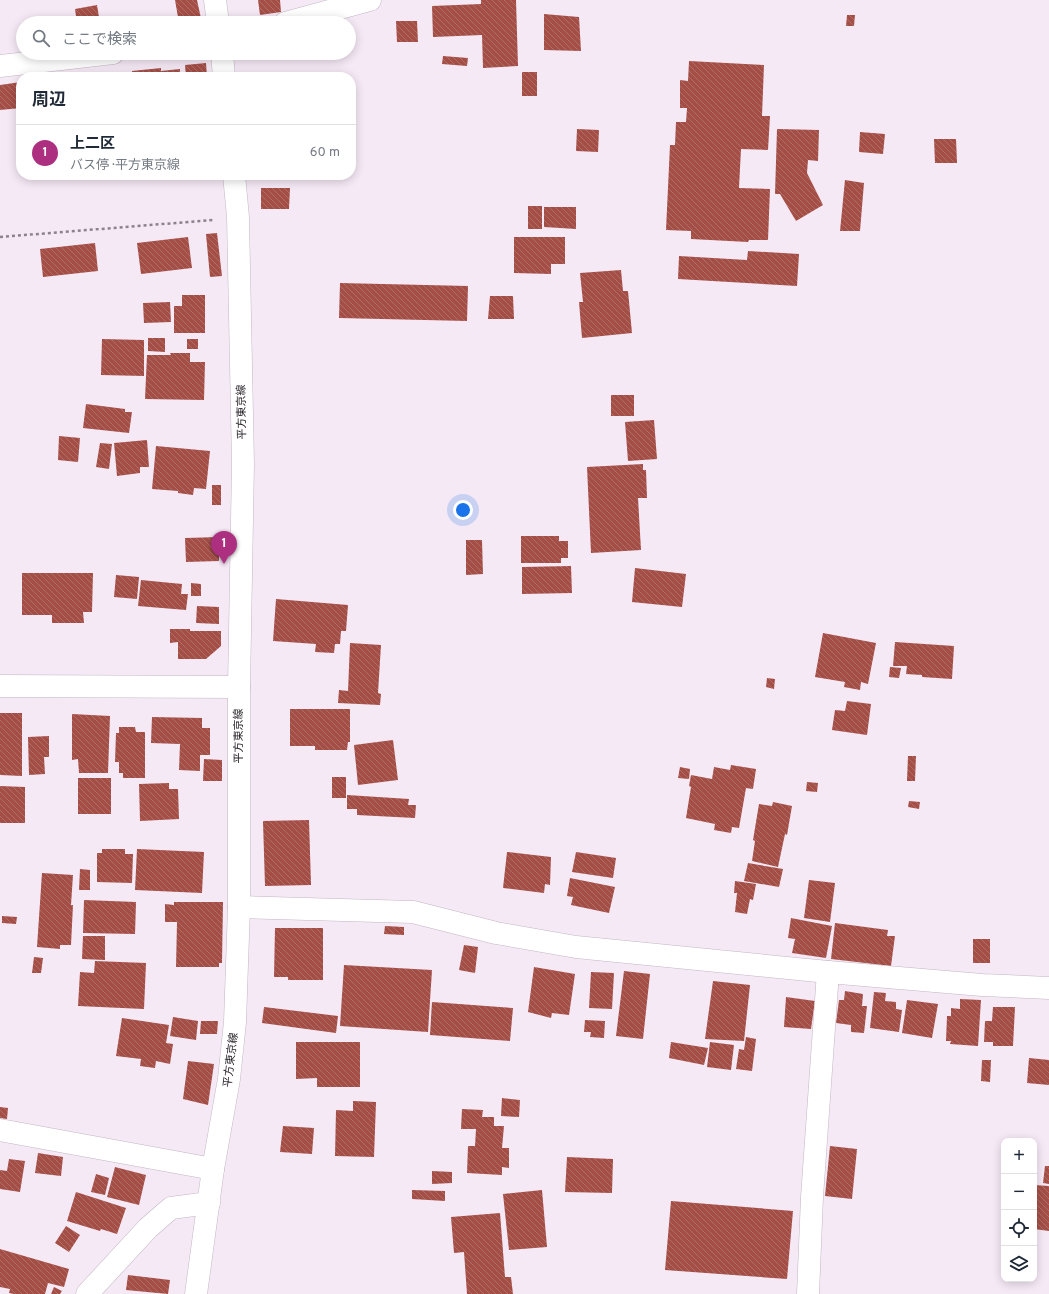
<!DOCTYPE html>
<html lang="ja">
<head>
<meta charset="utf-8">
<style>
	body { margin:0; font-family:Overpass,"Noto Sans JP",sans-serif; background:#f6f6f7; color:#1f2937 }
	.controls { position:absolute; right:12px; bottom:12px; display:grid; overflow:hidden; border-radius:8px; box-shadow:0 2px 10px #0003 }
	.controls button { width:36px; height:36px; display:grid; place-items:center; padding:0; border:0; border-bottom:1px solid #e0e1e3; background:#fff; color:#1f2937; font:20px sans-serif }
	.you { position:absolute; left:463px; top:510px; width:14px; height:14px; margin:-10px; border:3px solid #fff; border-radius:50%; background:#1a73e8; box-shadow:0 0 0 6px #1a73e833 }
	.badge { display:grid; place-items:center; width:26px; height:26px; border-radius:50%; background:#ac2f80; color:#fff; font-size:13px; font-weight:700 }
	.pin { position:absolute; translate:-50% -33px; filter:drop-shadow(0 1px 2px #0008) }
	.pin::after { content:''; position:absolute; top:21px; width:14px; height:12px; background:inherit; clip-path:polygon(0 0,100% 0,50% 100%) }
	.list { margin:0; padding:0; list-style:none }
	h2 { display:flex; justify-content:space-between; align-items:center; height:52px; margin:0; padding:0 16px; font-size:17px }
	h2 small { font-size:13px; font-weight:400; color:#747a83 }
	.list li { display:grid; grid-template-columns:26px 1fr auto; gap:12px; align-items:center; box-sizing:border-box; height:56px; padding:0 16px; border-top:1px solid #e0e1e3 }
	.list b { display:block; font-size:15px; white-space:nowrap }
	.list p { margin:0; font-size:13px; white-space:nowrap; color:#747a83 }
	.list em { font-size:13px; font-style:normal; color:#747a83 }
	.icon { flex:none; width:22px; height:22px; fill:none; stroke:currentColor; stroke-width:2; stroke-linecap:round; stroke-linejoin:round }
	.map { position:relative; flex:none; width:1049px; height:1294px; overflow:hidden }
	.search { position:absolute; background:#fff; box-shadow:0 2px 10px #0003; left:16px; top:16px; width:340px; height:44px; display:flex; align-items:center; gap:10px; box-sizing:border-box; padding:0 14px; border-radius:22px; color:#747a83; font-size:15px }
	.panel { position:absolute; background:#fff; box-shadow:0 2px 10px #0003; left:16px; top:72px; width:340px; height:108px; border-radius:16px }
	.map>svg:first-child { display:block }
	.building { fill:url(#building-back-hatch) }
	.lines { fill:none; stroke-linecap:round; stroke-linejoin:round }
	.minor-casing { stroke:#c2b6c2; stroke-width:23 }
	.tertiary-casing { stroke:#c2b6c2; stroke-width:23 }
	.secondary-casing { stroke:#c2b6c2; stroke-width:23 }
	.path { stroke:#8b828b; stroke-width:2.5; stroke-dasharray:3 3; stroke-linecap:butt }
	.minor { stroke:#fff; stroke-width:22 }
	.tertiary { stroke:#fff; stroke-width:22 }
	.secondary { stroke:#fff; stroke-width:22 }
	.labels { text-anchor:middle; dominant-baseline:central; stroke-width:4; stroke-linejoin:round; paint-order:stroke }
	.street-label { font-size:11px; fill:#292429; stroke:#fff }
</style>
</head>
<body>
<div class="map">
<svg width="1049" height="1294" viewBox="0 0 1049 1294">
	<defs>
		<pattern id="building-back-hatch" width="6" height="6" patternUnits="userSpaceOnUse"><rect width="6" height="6" fill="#a54e46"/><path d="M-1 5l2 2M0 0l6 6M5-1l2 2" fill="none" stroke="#ad6f6a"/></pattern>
	</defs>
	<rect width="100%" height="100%" fill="#f6e9f6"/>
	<g class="building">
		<path d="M175,0h22l5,23h-23z"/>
		<path d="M258,0h22l1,12 -21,3z"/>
		<path d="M481,0h35l2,66 -35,2 -1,-33 -49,2 -1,-31 49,-2z"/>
		<path d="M97,5l3,18h-23l-2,-14z"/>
		<path d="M544,14l35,3 2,34 -37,-1z"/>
		<path d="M847,15h8l-1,11h-8z"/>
		<path d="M396,21h21l1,21h-21z"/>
		<path d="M443,56l25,2 -1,8 -25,-2z"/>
		<path d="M689,61l75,4 -2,51h8l-2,34 -27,-1 -2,39 31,1 -2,51h-19l-1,2 -57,-3v-8l-25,-1 4,-85h5l1,-23h10l1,-14h-7v-28l8,1z"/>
		<path d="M206,63l1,14h-21l-1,-12z"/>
		<path d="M161,68v3l19,-2v8h-47l-1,-6z"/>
		<rect x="522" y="72" width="15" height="24"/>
		<path d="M21,82v26l-21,2v-25z"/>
		<path d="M577,129l22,1 -1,22 -22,-1z"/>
		<path d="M777,129l42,1 -1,31 -10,-1 -1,13 16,32 -27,16 -16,-27h-5z"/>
		<path d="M860,132l25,2 -2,20 -24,-2z"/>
		<path d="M934,139h22l1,24h-22z"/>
		<path d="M845,180l19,3 -4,48h-20z"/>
		<path d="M261,188h29l-1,21h-28z"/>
		<rect x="528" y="206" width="14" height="23"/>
		<path d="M544,207h32v22l-32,-2z"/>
		<path d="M217,233l5,43 -12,1 -4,-43z"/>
		<path d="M188,237l4,31 -51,6 -4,-31z"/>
		<path d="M514,237h51v27h-14v10l-37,-1z"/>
		<path d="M95,243l3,28 -55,6 -3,-28z"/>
		<path d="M748,251l51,3 -2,32 -119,-7 1,-23 68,4z"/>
		<path d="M621,270l2,21h5l4,42 -50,5 -3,-36h4l-3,-29z"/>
		<path d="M340,283l128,3 -1,35 -128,-3z"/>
		<path d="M182,295h23v38h-31v-27h8z"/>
		<path d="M490,296h23l1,23h-26z"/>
		<path d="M170,302l1,20 -27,1 -1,-20z"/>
		<path d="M148,338h17v14l-17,-1z"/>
		<path d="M102,339l42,1v36l-43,-1z"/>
		<rect x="187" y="339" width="11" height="10"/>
		<path d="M170,353h20v9h15l-1,38 -59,-1 2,-44h24z"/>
		<rect x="611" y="395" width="23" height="21"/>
		<path d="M86,404l39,5v3h7l-3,21 -46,-5z"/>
		<path d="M654,420l3,39 -29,2 -3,-39z"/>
		<path d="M59,436l21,2 -2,24 -20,-2z"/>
		<path d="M147,440l2,27h-9v6l-23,3 -3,-33z"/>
		<path d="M100,443l12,1 -3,25 -13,-2z"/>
		<path d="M156,446l54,5 -4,38 -12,-1 -1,7 -15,-2v-2l-26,-2z"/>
		<path d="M643,464v6h3l1,28h-9l3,52 -50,3 -4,-86z"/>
		<rect x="212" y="485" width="9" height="20"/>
		<path d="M521,536h38v5h9v17h-7v5h-40z"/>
		<path d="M219,537v24l-33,1 -1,-24z"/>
		<path d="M466,540h16l1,34 -17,1z"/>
		<path d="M571,566l1,27 -50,1v-27z"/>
		<path d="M635,568l51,6 -4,33 -50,-5z"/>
		<path d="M22,573h71l-1,39h-9l1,11h-32v-8h-30z"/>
		<path d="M116,575l23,2 -2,22 -23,-2z"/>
		<path d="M141,580l41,4 -1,10h7l-2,16 -48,-4z"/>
		<path d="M191,583l10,1v12h-10z"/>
		<path d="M276,599l72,6 -2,26h-5l-1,13h-5l-1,9 -19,-1 1,-8 -43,-3z"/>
		<path d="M197,606l22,1v17l-23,-1z"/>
		<path d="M170,629h20v2h31v15l-15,13h-28v-17l-8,1z"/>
		<path d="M823,633l53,10 -8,41 -7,-2 -1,8 -16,-3 1,-5 -30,-5z"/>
		<path d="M895,642l59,4 -2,33 -30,-2v-2l-16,-1 1,-8h-14z"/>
		<path d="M350,643l31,2 -3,48 3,1 -1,11 -42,-2 1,-13 9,1z"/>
		<path d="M890,667l11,1 -2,10 -10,-1z"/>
		<path d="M767,678l8,1 -1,10 -8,-2z"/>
		<path d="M847,701l24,3 -4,31 -35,-5 3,-20 10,1z"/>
		<path d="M290,709h60v33h-2l-1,8h-32v-4h-25z"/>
		<path d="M0,713h22v63l-22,-1z"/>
		<path d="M72,714l38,2 -2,57h-29l-1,-14 -6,1z"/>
		<path d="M152,717l50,1v10h8v27h-10v16l-21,-1 1,-26 -29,-1z"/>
		<path d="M119,727h16l1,5h9v46h-22v-5h-4v-11h-4l1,-29h3z"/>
		<path d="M49,736v21h-5l1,17 -16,1 -1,-38z"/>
		<path d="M393,740l5,40 -40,5 -4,-40z"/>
		<path d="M908,756h8l-1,25h-8z"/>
		<path d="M204,759l18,1v21h-19z"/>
		<path d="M731,765l25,4 -3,20 -7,-1 -7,40 -7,-1 -1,6 -17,-3 1,-6 -29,-6 5,-31 -2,-1 2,-11 21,4 2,-12 16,3z"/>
		<path d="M680,767l10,2 -1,10 -11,-1z"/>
		<rect x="332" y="777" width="14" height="21"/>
		<rect x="78" y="778" width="33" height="36"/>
		<path d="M807,782l11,1 -1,9 -11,-1z"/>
		<path d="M169,783v6h9l1,30 -39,2 -1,-37z"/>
		<path d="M0,786l25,1v36h-25z"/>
		<path d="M347,795l62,4 -1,6h8l-1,13 -58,-3v-6h-10z"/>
		<path d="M909,801l11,1 -1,7 -11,-2z"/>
		<path d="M773,802l19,4 -5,29 -2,-1 -7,33 -26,-6 3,-20 -2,-1 6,-36 13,2z"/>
		<path d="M309,820l2,65 -46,1 -2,-65z"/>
		<path d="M102,849h23v5h8l-1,29 -35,-1v-29h5z"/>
		<path d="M137,849l67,3 -2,41 -67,-3z"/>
		<path d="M507,852l44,5 -1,28 -5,-1 -1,9 -41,-5z"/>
		<path d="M576,852l40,6 -3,20 -41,-6z"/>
		<path d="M748,863l35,6 -4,18 -35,-6z"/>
		<path d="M80,869l10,1v20h-11z"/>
		<path d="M42,873l31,2 -2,30h2l-2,40h-11v4l-23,-2z"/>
		<path d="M570,878l45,9 -6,26 -38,-8 2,-8 -6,-1z"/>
		<path d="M809,880l26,3 -5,39 -26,-4z"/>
		<path d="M735,881l21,3 -3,16 -3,-1 -3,15 -12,-2 2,-19h-3z"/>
		<path d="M84,900l52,2 -1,32 -52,-1z"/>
		<path d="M174,902h49l-1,61h-3v4h-43l1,-45h-12v-18l9,1z"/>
		<path d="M2,916l15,1 -1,7 -14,-1z"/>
		<path d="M791,918l41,8 -6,32 -34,-5 3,-14 -7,-1z"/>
		<path d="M835,923l53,7 -1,6h8l-4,30 -60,-7z"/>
		<path d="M385,926l19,1v8l-20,-1z"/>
		<path d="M275,928h48v52h-35v-3h-14z"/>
		<path d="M83,936h22v24l-23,-1z"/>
		<rect x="973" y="939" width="17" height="24"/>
		<path d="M464,945l14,2 -3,26 -16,-3z"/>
		<path d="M34,957l9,1 -2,15h-9z"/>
		<path d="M95,961l51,2 -2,46 -66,-3 2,-34 14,1z"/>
		<path d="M344,965l88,5 -4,62 -88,-6z"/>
		<path d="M534,967l41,7 -6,41 -17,-2 -1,5 -23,-6z"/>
		<path d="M624,971l26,3 -7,65 -27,-3z"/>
		<path d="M591,972l23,1 -2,36 -23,-1z"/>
		<path d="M713,981l37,4 -6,56 -39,-2z"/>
		<path d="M845,991l18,3 -1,12h5l-3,27 -13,-1v-7l-15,-2 3,-23h5z"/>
		<path d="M874,992l12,1 -1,8 11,1v7l6,1 -3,22 -29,-4z"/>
		<path d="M786,997l29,4 -4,28 -27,-2z"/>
		<path d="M960,999l21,1 -3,46 -28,-2 1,-3h-5l1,-25h4v-8l9,1z"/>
		<path d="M907,1000l31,4 -6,34 -30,-5z"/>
		<path d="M432,1002l81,6 -3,33 -80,-6z"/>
		<path d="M264,1007l74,9 -2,17 -74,-10z"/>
		<path d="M993,1007h22l-2,39h-20v-4h-9l1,-21h7z"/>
		<path d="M173,1017l25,4 -2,19 -26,-4z"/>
		<path d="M122,1018l47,7 -3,18 7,1 -3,20 -14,-3 -1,7 -15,-2 1,-7 -25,-3z"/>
		<path d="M585,1020l20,1 -1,17 -14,-1 1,-5h-7z"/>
		<path d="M201,1021h17l-1,13h-17z"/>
		<path d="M746,1037l10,2 -4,32 -16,-2 3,-20 5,1z"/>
		<path d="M296,1042h64v45h-43v-9l-21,1z"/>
		<path d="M671,1042l37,6 -4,17 -35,-7z"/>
		<path d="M710,1042l24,3 -3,25 -24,-3z"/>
		<path d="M1029,1058l20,2v25l-22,-2z"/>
		<path d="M982,1060h9l-1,22 -9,-1z"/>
		<path d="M188,1061l26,3 -6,41 -25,-6z"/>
		<path d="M502,1098l18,2 -1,17 -18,-1z"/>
		<path d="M353,1101l23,1 -2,55 -39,-1 1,-46 17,1z"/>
		<path d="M0,1107l8,1 -1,11 -7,-1z"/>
		<path d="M462,1109l21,1 -1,7h12v9h10l-2,22h7v20l-7,-1v8l-35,-2 1,-27h7l1,-17h-15z"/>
		<path d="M283,1126l31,2 -2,26 -32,-2z"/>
		<path d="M830,1146l27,3 -5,50 -27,-3z"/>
		<path d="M38,1153l25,4 -2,19 -26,-3z"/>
		<path d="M567,1157l46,2 -1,34 -47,-1z"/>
		<path d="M9,1159l16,2 -5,31 -20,-3v-19l7,1z"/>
		<path d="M1045,1166h4v18l-6,-1z"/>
		<path d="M115,1167l31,8 -7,30 -32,-8z"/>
		<path d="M432,1171l20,1v11l-20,1z"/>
		<path d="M96,1174l13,4 -4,17 -14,-3z"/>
		<path d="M1034,1185l15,1v45l-15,-2z"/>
		<path d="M412,1190l33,1v10l-33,-2z"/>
		<path d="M542,1190l5,57 -38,3 -6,-56z"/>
		<path d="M76,1192l50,16 -9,26 -16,-5 -1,2 -33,-10z"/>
		<path d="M671,1201l122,10 -6,68 -122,-9z"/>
		<path d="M500,1213l5,64h6l2,17h-46l-3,-42 -10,1 -3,-36z"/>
		<path d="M66,1226l14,9 -11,17 -14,-9z"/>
		<path d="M0,1249l69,20 -5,18 -16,-4 -3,11h-31l-5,-1 1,-4 -10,-2z"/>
		<path d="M128,1275l42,5 -2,14 -42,-4z"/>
		<path d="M54,1287l8,4 -2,3h-9z"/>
	</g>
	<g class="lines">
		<defs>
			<g id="minor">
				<path d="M285,23l85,-23"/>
				<path d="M0,66l113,-13"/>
				<path d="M239,907l174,5 83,21 80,14 252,25 154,13 67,3"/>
				<path d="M0,1130l213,39"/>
				<path d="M87,1294l61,-66 23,-20 38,-5"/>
				<path d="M808,1294l4,-97 16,-225"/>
			</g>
			<path id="tertiary" d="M0,686l239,1"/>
			<g id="secondary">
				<path d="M215,0l3,23"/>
				<path d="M222,53l2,24"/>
				<path d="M196,1294l17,-125 16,-90 6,-57 4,-115v-220l4,-223 -5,-247 -4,-42"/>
			</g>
		</defs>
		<use href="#minor" class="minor-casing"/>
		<use href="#tertiary" class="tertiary-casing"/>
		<use href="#secondary" class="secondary-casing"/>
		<path class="path" d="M0,237l213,-17"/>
		<use href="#minor" class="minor"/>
		<use href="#tertiary" class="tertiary"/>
		<use href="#secondary" class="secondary"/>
	</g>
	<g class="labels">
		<g class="street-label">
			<text transform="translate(242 412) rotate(-91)">平方東京線</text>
			<text transform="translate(239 736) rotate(-90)">平方東京線</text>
			<text transform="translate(231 1060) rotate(-83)">平方東京線</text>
		</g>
	</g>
</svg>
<div class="controls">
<button>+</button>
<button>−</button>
<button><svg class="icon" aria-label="locate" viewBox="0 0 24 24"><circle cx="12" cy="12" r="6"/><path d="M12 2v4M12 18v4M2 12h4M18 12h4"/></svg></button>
<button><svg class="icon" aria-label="layers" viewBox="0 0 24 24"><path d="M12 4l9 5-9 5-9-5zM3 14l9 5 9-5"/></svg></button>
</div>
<div class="you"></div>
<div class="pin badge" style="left:224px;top:564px">1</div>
<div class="search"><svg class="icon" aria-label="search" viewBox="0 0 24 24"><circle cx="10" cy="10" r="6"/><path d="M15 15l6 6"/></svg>ここで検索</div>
<section class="panel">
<h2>周辺<small></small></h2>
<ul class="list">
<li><span class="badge">1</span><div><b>上二区</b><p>バス停 · 平方東京線</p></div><em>60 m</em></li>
</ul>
</section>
</div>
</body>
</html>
